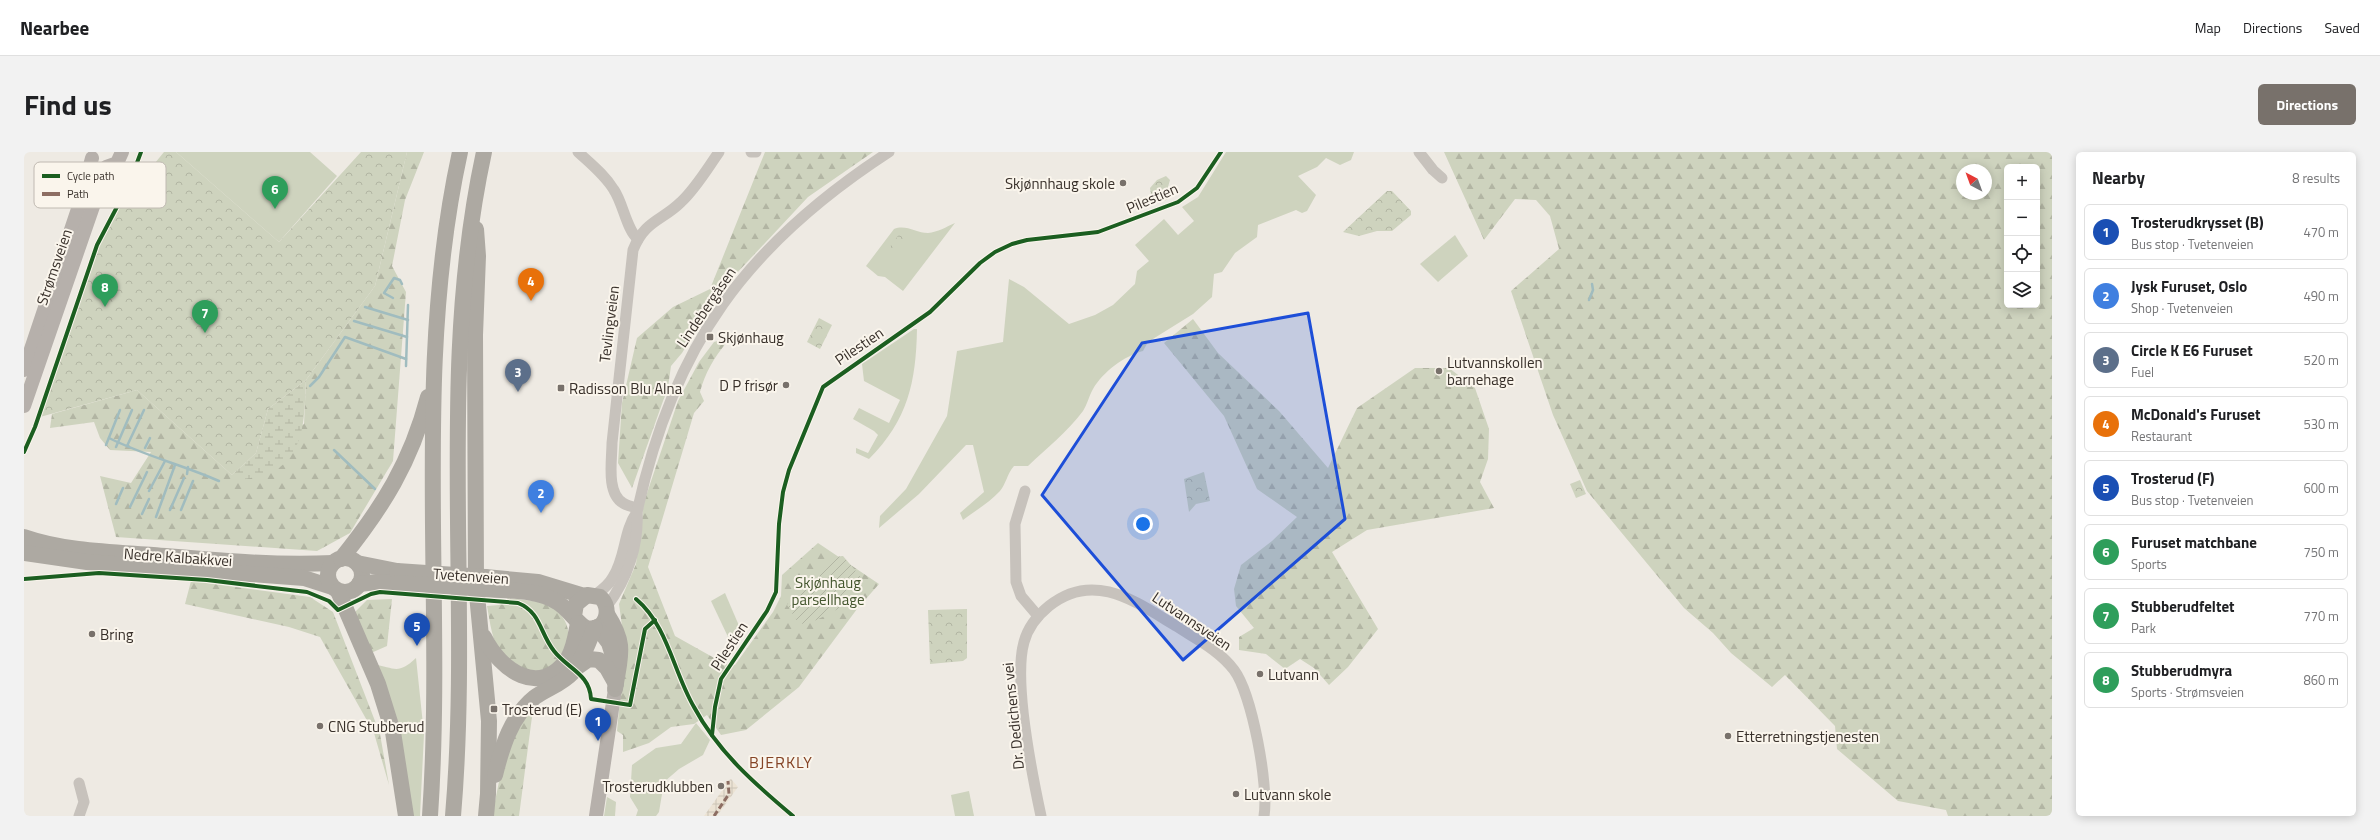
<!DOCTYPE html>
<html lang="en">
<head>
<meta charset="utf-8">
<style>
	body { margin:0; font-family:"Titillium Web",sans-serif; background:#f2f2f2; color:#202124 }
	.controls { position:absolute; right:12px; top:12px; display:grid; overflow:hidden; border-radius:6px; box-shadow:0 2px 10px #0003 }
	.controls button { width:36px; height:36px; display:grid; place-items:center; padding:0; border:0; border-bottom:1px solid #e0e0e0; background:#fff; color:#202124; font:20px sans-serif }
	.compass { position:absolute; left:1932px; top:12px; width:36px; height:36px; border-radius:50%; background:#fff; box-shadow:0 2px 10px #0003; rotate:319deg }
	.you { position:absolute; left:1119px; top:372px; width:14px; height:14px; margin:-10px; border:3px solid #fff; border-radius:50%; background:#1a73e8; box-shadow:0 0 0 6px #1a73e833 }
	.badge { display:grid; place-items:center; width:26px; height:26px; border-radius:50%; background:#78716b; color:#fff; font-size:13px; font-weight:700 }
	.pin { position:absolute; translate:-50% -33px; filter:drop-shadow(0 1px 2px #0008) }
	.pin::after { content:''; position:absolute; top:21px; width:14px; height:12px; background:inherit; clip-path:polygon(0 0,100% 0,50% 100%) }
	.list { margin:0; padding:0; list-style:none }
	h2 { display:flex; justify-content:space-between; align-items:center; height:52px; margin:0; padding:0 16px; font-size:17px }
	h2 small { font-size:13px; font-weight:400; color:#757577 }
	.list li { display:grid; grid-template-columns:26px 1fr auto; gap:12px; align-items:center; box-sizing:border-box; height:56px; margin:0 8px 8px; padding:0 8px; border:1px solid #e0e0e0; border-radius:6px }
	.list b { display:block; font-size:15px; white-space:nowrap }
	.list p { margin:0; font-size:13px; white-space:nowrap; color:#757577 }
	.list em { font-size:13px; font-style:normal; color:#757577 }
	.icon { flex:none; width:22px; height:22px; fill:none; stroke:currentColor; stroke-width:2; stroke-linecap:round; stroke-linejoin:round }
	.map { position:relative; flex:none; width:2028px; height:664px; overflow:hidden; border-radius:6px }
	header { display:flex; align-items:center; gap:24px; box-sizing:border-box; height:56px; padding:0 20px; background:#fff; border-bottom:1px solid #e0e0e0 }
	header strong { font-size:19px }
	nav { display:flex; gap:22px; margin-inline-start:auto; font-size:14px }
	.intro { display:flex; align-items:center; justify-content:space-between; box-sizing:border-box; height:96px; padding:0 24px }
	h1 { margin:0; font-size:28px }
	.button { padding:10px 18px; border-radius:6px; background:#78716b; color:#fff; font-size:14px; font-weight:700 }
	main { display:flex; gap:24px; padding:0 24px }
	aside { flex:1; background:#fff; border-radius:6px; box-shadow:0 2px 10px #0003 }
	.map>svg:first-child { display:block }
	.grass { fill:#ced3be }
	.forest { fill:url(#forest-firs); fill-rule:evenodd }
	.wetland { fill:url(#wetland-marsh) }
	.park { fill:url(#park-crowns) }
	.garden { fill:url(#garden-furrows) }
	.plaza { fill:url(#plaza-grid) }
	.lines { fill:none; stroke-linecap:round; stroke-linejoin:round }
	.stream { stroke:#a0bcbf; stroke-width:2.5 }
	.minor { stroke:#c7c2bc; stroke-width:11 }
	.major { stroke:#b6b0ab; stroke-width:14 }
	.highway { stroke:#ada9a2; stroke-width:16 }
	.highway-bridge { stroke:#ada9a2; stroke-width:16 }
	.quiet { stroke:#8d6e63; stroke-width:3; stroke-dasharray:6 3; stroke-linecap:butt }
	.cycleway-casing { stroke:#faf5ec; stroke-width:6 }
	.cycleway { stroke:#1b5e20; stroke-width:4 }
	.marked { fill:#1d4ed8; fill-opacity:0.2; stroke:#1d4ed8; stroke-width:3; stroke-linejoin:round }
	.poi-dot { fill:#78716b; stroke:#faf5ec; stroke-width:1.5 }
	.labels { text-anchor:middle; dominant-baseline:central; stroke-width:4; stroke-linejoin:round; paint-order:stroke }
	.poi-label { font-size:15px; fill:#38302a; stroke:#faf5ec; text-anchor:start }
	.street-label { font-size:15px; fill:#38302a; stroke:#faf5ec }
	.park-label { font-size:15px; fill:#44562e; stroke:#faf5ec }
	.neighbourhood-label { font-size:16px; letter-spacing:1px; fill:#854425; stroke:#faf5ec }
	.key { fill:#faf5ec; stroke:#c0bab2; stroke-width:1 }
	.key-label { font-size:11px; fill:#38302a }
</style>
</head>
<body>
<header>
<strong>Nearbee</strong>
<nav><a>Map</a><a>Directions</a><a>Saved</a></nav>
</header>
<div class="intro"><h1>Find us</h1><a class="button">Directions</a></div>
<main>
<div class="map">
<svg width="2028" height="664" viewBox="0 0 2028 664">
	<defs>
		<pattern id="forest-firs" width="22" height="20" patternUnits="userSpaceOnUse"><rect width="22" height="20" fill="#ced3be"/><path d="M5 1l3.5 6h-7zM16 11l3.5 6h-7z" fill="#b2b5a3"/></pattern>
		<pattern id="wetland-marsh" width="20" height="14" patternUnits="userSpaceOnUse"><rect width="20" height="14" fill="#ced3be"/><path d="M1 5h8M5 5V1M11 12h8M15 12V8" fill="none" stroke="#b2b5a3"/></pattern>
		<pattern id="park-crowns" width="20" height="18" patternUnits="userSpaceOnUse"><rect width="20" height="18" fill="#ced3be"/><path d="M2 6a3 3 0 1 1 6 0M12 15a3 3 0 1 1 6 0" fill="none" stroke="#b2b5a3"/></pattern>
		<pattern id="garden-furrows" width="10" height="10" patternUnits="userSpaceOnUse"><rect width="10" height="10" fill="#ced3be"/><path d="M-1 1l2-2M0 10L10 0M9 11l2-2" fill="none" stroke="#b2b5a3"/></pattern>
		<pattern id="plaza-grid" width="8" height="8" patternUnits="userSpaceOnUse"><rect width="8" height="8" fill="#ece3d4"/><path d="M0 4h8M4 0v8" fill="none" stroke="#cbc3b6"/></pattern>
	</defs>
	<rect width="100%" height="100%" fill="#eeeae3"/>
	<g class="grass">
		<path d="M152,0h134l27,24 -58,66z"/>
		<path d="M1202,0h128l-3,8 -11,5 -14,-7 -9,9 -19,9 18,19 -9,16 -5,2 -6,-3 -38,15 -1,12 -22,16 -13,19 -8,2 -2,23 -19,17 -45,28 -5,9c-19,5 -40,21 -50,38 -4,7 -6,16 -10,22 -16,21 -36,37 -55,55h-14c-7,8 -8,18 -14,25 -10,11 -25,20 -37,29l-3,-7 24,-21 -11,-47h-7l-47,49 -40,34 1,-12 26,-27 41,-73 10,-65 46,-9 6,-63 15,8 45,37 26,-9 18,-10 22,-21 2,-13 12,-10 -14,-16 29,-26 14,16 16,-14 -12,-14 16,-10z"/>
		<path d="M931,71l-52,68 -18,-14 -7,-1 -12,-10 28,-37c12,-5 22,4 34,4 10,-1 18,-6 27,-10z"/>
		<path d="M1431,83l13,21 -30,26 -18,-18z"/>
		<path d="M890,177h3c-1,53 -9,91 -48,130l-13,-6v-5l12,5 10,-18 -4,-4 -21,-12 6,-11 30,15 11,-23 -36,-19 -2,-17z"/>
		<path d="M701,441l15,35 -3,8 -8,3 -18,-38z"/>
		<path d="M392,506l8,76 -4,82h-13l-34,-152c22,4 25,11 43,-6z"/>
		<path d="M672,571l14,17 -7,15 -24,14 -15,13 -5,30 -3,4h-20l2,-6 -8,-13 2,-32 24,-17 25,-4z"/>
		<path d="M945,639l5,25h-19l-4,-21z"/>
		<path d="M583,645l9,5 -1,14h-11z"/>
	</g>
	<g class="forest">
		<path d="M383,0h17l-19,48 -13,66 14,26 -13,169 -43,72 -33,18 -201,-14 -16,-61 31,7 20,-31 -41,-2 -10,-12 -6,-16 -44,6 2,-14 85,-24 95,85 72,-51 2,-44 69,-94z"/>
		<path d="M741,0h108l-65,45 -88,94 -38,62 -11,13 -3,21 -36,101 -14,-25 4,-60 15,-65 36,-31 37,-18z"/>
		<path d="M1420,0h608v664h-104l-2,-6 -48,-9 -61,-52 -2,-23 -50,-51 -13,12 -41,-34 -18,-20 -29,-25 -97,-117 -34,-76 -42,-124 48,-42 -9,-33 -14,-16 -21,-1 -31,41zM1983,15h30v138h-30zM1938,18h24v24h-24z"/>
		<path d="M1169,167l25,34 61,58 49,57 29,-60 58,-40h34l26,20 14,41 -1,30 -8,23 14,26 -127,22 -35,22 46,77 -30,38 -19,18 -15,-17 -14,-9 -15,10 -19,-15 -27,-4v-13l15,-9 -18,-22 -2,-17 7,-24 31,-24 25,-24 -40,-28 -33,-73 -60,-73z"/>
		<path d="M697,188l5,3c-12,15 -21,30 -26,49l4,9 -10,12 -46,154 27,69 50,28 10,1 38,-53 8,-16 1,-21 36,-32 61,41 -22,25 -58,78 -53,43 -25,5 -14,-20 -13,9 -23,3 -22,16 -26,9v-17l-6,-4 8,-83 -6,-44 17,-40 8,-62 34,-101 21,-39 15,-20z"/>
		<path d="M167,429l119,16 23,15 47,122 9,51 -15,-52 -54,-96 -31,-10 -104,-23z"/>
		<path d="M484,446c14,2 33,2 45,10 41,28 -7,93 -50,47 -11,-11 -13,-34 -16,-49l12,-1z"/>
		<path d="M368,447l-5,47 -16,7 -16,-41 12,-12z"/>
		<path d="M509,557l-14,107h-27l12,-59 24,-45z"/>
	</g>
	<path class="wetland" d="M282,228c-2,33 1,72 -33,92 -8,4 -21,5 -30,8l-11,-5 24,-22 12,-44z"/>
	<g class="park">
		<path d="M140,0h12l103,90 82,-90h46l-32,134 -69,94 -38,29 -12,44 -24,22 -95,-85 -97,27 62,-178 36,-69 17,-7z"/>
		<path d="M1142,24l4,4 -2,7 3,3 -1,8 -6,3h-12l-2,-13 7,-8z"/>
		<path d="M1363,39h5l19,20v4l-19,16h-15l-18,5 -16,-4z"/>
		<path d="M876,81l7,4 -12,19 -8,-5z"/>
		<path d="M795,166l13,7 -12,24 -13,-7z"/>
		<path d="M1180,320l6,29 -14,3 -7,8 -5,-33z"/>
		<path d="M1556,328l6,14 -10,4 -6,-14z"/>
		<path d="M943,457v49l-4,3 -33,3 -2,-54z"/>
	</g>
	<path class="garden" d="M819,404l18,21 -10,14 -6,15c-16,6 -30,18 -46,18l-12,-19c11,-14 38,-50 56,-49z"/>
	<path class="plaza" d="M707,627l7,8 -21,29h-13l22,-31 -2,-2z"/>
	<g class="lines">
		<g class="stream">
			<path d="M369,146l-9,-5 10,-15 6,2 2,4"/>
			<path d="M1565,148l4,-10 -1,-6"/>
			<path d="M341,155l43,13"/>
			<path d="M330,169l53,16"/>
			<path d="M382,214l2,-61"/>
			<path d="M286,234l9,-9 26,-40 61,22"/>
			<path d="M85,286c36,18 74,27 110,43"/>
			<path d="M82,293l14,-35"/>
			<path d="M103,294l17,-36"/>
			<path d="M92,295l16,-37"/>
			<path d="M121,296l5,-10"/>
			<path d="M310,298l41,39"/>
			<path d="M163,322l1,-7"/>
			<path d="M125,339l16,-30"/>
			<path d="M92,352l7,-16"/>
			<path d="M106,355l17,-35"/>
			<path d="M146,358l14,-32"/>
			<path d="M157,358l12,-29"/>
			<path d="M118,362l7,-15"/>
			<path d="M132,365l19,-52"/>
		</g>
		<g class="minor">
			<path d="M554,0c13,12 27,23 36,38 9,13 13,41 24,49"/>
			<path d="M727,0h5"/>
			<path d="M1395,0l14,18 9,8"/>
			<path d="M1001,339l-10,33 1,58 5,14 17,20"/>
			<path d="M614,356c-5,-1 -11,-2 -15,-5 -17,-10 -11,-43 -11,-60l21,-193c12,-30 29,-29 48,-48 15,-14 26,-33 38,-50"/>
			<path d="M571,443c7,-5 14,-10 18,-18 13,-20 10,-45 24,-65"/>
			<path d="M583,454c20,-26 32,-61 30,-94 36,-167 109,-267 252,-360"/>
			<path d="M55,631l5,19 -5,14"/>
			<path d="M1017,664c-9,-42 -28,-135 -17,-174 4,-15 14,-27 25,-36 45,-36 87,-4 127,20 20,13 43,24 58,44 18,24 35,116 30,146"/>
		</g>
		<g class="major">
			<path d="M82,15l11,-4 5,-11"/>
			<path d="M0,218l57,-170 11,-42"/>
			<path d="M0,254l74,-214 17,-27"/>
			<path d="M572,664l19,-127"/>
		</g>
		<g class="highway">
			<path d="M452,77l2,27 -3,79 1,249 13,137 -1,73 -2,22"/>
			<path d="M0,385c40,14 87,15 129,18 60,5 120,11 180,8"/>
			<path d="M0,401l63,9 217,16 28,9"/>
			<circle cx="321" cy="423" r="17"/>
			<path d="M317,407c42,-52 70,-97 87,-162"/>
			<path d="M333,411l40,8"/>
			<path d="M461,425l53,5 46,14"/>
			<path d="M335,432l18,-2 21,1"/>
			<path d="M461,437c23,2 52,0 72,13 11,6 22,24 30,26 19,4 26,-20 13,-31l-13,-2 -11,9 -2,12"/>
			<path d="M314,439l40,93 15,48 13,84"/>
			<path d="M583,462c20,31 13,42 8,75"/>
			<path d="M573,475l12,16 6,19"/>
			<path d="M460,485c16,33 56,62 84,21 6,-10 8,-24 10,-35"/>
			<path d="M552,516l13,-9 10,1 8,8 9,16"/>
			<path d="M471,623c7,-28 16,-59 40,-78 13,-9 27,-13 38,-25 10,-12 15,-31 22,-44"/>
			<path d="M406,664c15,-221 -18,-446 30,-664"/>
			<path d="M429,664c19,-222 -17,-444 31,-664"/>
		</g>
		<g class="highway-bridge">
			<path d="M373,419l88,6"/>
			<path d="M374,431l87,6"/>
		</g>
		<path class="quiet" d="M690,664l15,-22 -1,-13"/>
		<defs>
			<g id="cycleway">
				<path d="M0,300l11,-25 62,-182 32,-61 12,-32"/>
				<path d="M0,427l75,-6 108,7 100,12 22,9 9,9 33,-16 9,-2 138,11c23,9 22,31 36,48 14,18 36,23 37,48l39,6 15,-76 10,-9"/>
				<path d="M612,447c32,27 37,72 58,108 24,45 61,77 99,109"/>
				<path d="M688,583l3,-28 6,-28 46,-68 9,-19 3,-68 4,-32 6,-22 34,-83 107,-75 50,-49 15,-11 17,-8 15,-4 71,-8 80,-30 19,-14 24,-36"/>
			</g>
		</defs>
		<use href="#cycleway" class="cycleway-casing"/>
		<use href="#cycleway" class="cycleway"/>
	</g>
	<path class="marked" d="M1284,161l37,206 -162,141 -141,-165 100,-152z"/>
	<g class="poi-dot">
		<circle cx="1099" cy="31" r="4"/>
		<rect x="682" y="181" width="8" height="8" rx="2"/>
		<circle cx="1415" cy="219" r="4"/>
		<circle cx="762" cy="233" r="4"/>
		<rect x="533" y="232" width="8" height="8" rx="2"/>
		<circle cx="68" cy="482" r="4"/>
		<circle cx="1236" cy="522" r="4"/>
		<rect x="466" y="553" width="8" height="8" rx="2"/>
		<circle cx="296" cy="574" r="4"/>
		<circle cx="1704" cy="584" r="4"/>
		<circle cx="697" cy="634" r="4"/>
		<circle cx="1212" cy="642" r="4"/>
	</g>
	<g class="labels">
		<g class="poi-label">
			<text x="1091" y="31" text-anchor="end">Skjønnhaug skole</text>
			<text x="694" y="185">Skjønhaug</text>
			<text x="1423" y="210">Lutvannskollen<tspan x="1423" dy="17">barnehage</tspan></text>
			<text x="754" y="233" text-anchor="end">D P frisør</text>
			<text x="545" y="236">Radisson Blu Alna</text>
			<text x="76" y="482">Bring</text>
			<text x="1244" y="522">Lutvann</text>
			<text x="478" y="557">Trosterud (E)</text>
			<text x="304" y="574">CNG Stubberud</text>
			<text x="1712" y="584">Etterretningstjenesten</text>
			<text x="689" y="634" text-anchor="end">Trosterudklubben</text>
			<text x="1220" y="642">Lutvann skole</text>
		</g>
		<g class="street-label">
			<text transform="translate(1128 46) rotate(-23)">Pilestien</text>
			<text transform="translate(30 115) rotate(-71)">Strømsveien</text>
			<text transform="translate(682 155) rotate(-56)">Lindebergåsen</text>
			<text transform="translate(585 172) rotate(-83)">Tevlingveien</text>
			<text transform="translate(835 194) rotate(-34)">Pilestien</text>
			<text transform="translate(154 405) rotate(4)">Nedre Kalbakkvei</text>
			<text transform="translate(447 424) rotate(4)">Tvetenveien</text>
			<text transform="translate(1168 469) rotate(34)">Lutvannsveien</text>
			<text transform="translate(705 494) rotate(-57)">Pilestien</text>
			<text transform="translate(989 564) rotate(-96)">Dr. Dedichens vei</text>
		</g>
		<g class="park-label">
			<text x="804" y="430">Skjønhaug<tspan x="804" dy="17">parsellhage</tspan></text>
		</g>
		<g class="neighbourhood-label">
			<text x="757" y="610">BJERKLY</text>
		</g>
	</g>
	<rect x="10" y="10" width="132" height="46" rx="6" class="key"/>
	<rect x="18" y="22" width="18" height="4" fill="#1b5e20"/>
	<rect x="18" y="40" width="18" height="4" fill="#8d6e63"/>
	<g class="key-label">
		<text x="43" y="28">Cycle path</text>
		<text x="43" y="46">Path</text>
	</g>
</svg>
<div class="controls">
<button>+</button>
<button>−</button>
<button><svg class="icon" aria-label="locate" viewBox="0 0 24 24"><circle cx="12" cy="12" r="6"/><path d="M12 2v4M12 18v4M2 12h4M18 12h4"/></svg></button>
<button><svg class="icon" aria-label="layers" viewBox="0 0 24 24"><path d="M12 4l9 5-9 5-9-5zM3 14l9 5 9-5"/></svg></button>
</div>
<svg class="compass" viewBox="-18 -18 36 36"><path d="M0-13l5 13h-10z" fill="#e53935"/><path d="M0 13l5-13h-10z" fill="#757577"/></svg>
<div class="you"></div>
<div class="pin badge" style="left:574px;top:589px;background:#1a4fb4">1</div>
<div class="pin badge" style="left:517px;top:361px;background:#3f7fe0">2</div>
<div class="pin badge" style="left:494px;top:240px;background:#5c6f8a">3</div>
<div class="pin badge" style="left:507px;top:149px;background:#e8710a">4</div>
<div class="pin badge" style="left:393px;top:494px;background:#1a4fb4">5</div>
<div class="pin badge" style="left:251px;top:57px;background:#2e9e5b">6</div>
<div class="pin badge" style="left:181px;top:181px;background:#2e9e5b">7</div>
<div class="pin badge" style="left:81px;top:155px;background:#2e9e5b">8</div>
</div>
<aside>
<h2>Nearby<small>8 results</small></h2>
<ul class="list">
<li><span class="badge" style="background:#1a4fb4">1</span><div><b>Trosterudkrysset (B)</b><p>Bus stop · Tvetenveien</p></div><em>470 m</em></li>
<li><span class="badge" style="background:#3f7fe0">2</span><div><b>Jysk Furuset, Oslo</b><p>Shop · Tvetenveien</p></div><em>490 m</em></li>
<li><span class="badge" style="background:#5c6f8a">3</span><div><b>Circle K E6 Furuset</b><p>Fuel</p></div><em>520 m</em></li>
<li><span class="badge" style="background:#e8710a">4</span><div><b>McDonald's Furuset</b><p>Restaurant</p></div><em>530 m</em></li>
<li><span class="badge" style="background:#1a4fb4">5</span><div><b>Trosterud (F)</b><p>Bus stop · Tvetenveien</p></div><em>600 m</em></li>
<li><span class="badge" style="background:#2e9e5b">6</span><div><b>Furuset matchbane</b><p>Sports</p></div><em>750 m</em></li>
<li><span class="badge" style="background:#2e9e5b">7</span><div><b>Stubberudfeltet</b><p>Park</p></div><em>770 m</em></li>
<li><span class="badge" style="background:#2e9e5b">8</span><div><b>Stubberudmyra</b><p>Sports · Strømsveien</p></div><em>860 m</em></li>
</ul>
</aside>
</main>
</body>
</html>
